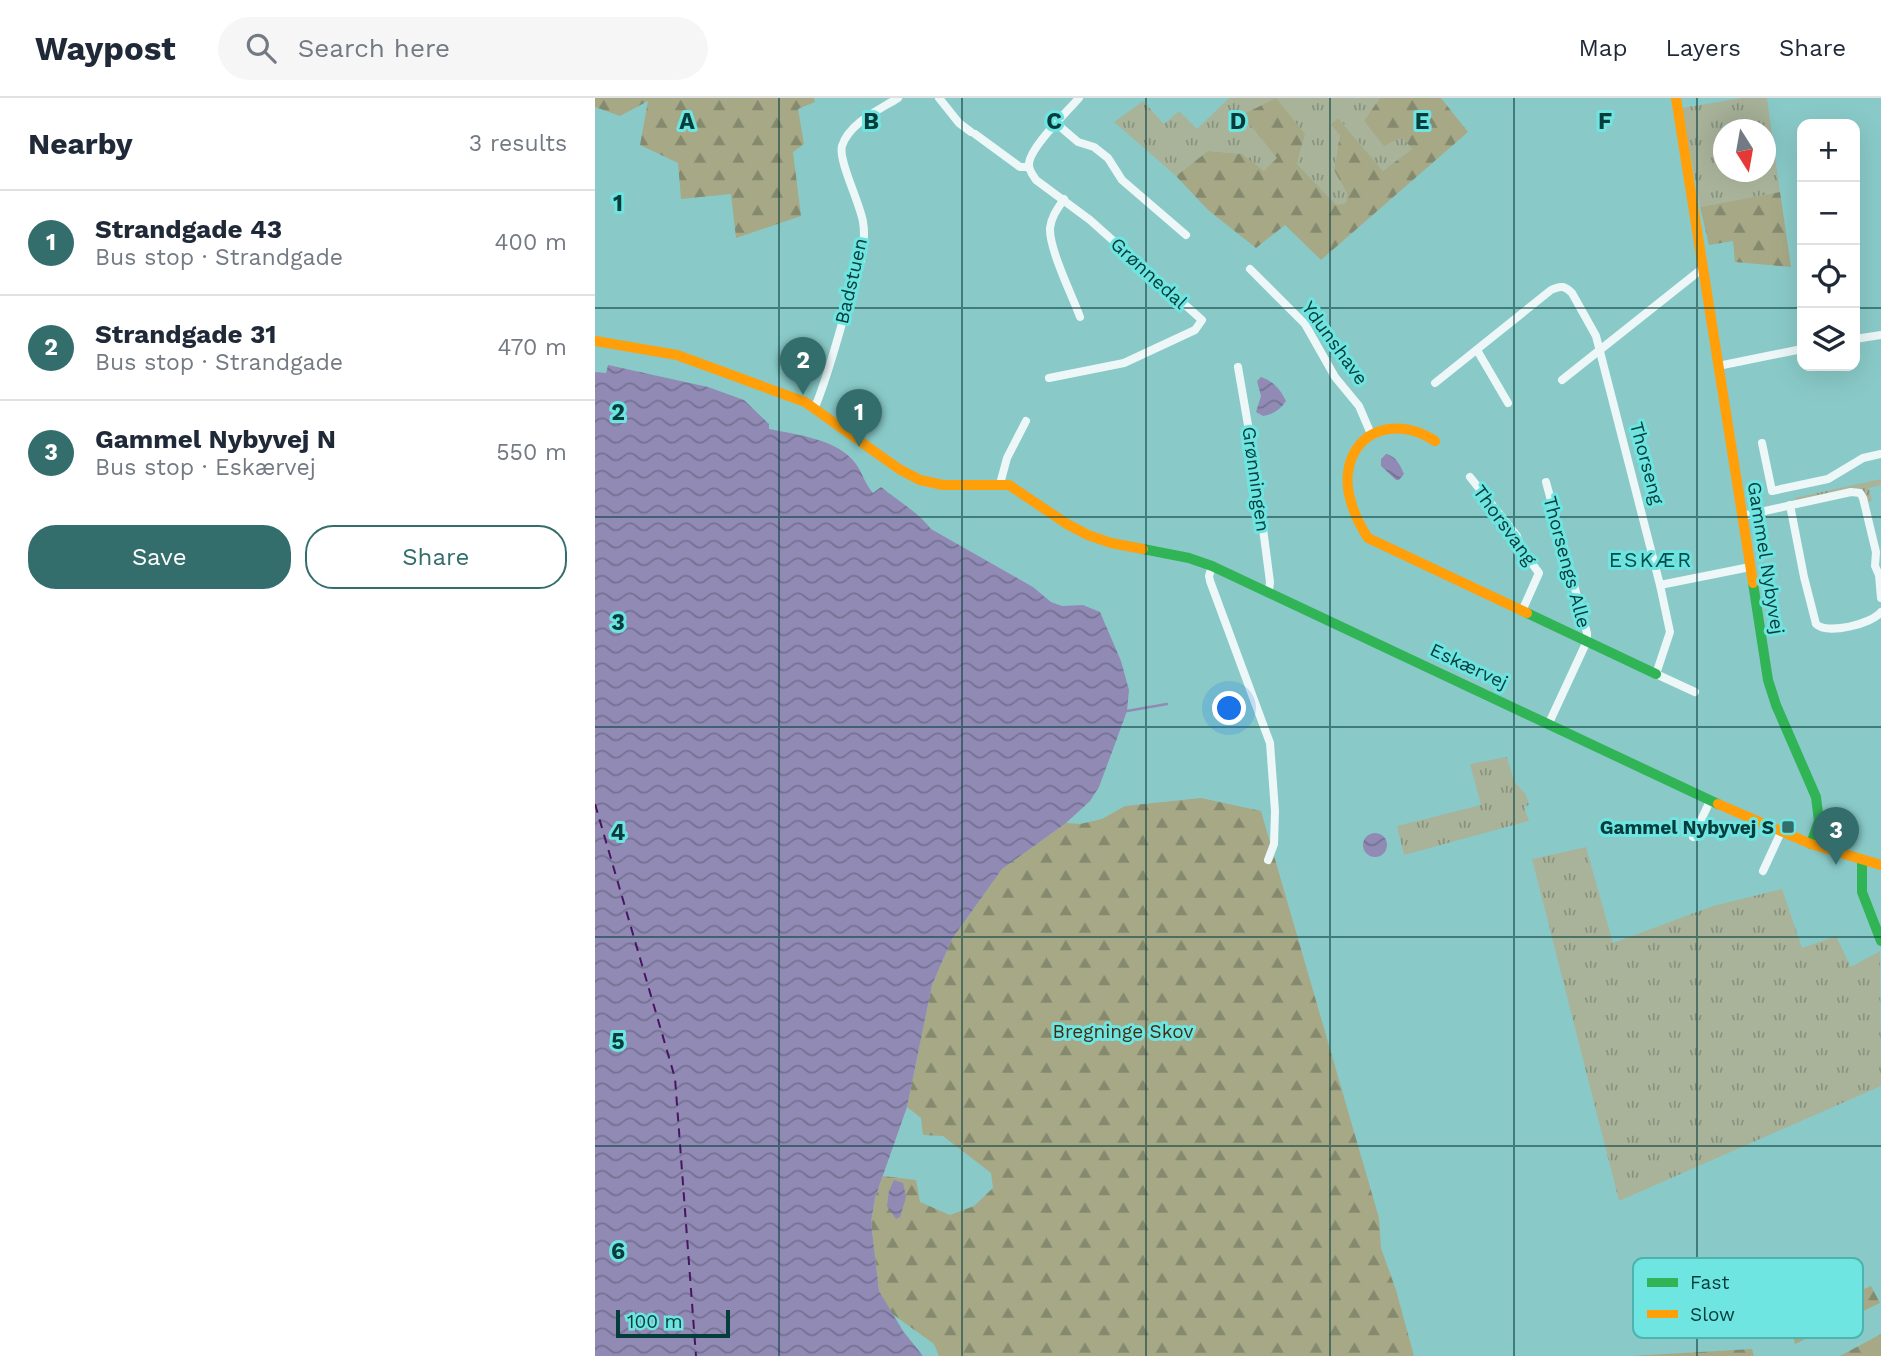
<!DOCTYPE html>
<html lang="en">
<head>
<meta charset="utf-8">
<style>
	body { margin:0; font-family:"Work Sans",sans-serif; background:#f6f6f7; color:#1f2937 }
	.controls { position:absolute; right:21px; top:21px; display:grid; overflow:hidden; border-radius:14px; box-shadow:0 7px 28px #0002 }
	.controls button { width:63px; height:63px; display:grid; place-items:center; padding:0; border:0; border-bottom:2px solid #e0e1e3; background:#fff; color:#1f2937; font:35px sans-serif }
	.compass { position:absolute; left:1118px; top:21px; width:63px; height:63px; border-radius:50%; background:#fff; box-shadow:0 7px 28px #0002; rotate:169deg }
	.scale { position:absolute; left:21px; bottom:18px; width:114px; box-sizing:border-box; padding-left:7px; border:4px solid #053d3c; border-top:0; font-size:19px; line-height:24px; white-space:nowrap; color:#053d3c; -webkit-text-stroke:5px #6ee5e0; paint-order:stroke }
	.you { position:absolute; left:635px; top:611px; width:24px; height:24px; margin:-18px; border:5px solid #fff; border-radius:50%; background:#1a73e8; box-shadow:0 0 0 10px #1a73e833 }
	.badge { display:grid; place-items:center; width:46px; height:46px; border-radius:50%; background:#336e6d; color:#fff; font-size:23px; font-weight:700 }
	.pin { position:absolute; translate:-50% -58px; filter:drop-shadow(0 2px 4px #0008) }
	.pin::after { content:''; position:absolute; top:37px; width:24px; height:21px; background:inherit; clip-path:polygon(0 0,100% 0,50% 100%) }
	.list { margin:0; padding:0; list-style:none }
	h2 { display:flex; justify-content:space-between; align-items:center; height:91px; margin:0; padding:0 28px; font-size:30px }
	h2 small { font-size:23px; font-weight:400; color:#747a83 }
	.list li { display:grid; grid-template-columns:46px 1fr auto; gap:21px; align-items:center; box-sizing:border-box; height:105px; padding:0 28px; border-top:2px solid #e0e1e3 }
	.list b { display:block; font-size:26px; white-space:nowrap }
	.list p { margin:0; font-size:23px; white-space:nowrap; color:#747a83 }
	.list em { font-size:23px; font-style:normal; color:#747a83 }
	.actions { display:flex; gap:14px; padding:21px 28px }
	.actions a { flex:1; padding:16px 0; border:2px solid #336e6d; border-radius:28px; text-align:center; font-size:24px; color:#336e6d }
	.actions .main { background:#336e6d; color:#fff }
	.icon { flex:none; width:38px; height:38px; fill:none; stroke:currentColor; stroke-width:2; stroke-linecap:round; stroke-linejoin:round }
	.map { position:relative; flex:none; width:1286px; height:1258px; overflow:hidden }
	header { display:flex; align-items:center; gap:42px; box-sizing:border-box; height:98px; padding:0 35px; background:#fff; border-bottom:2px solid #e0e1e3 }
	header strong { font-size:33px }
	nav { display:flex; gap:38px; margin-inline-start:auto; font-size:24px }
	.search { width:490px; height:63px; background:#f6f6f7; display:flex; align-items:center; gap:18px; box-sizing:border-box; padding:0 24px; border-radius:38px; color:#747a83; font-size:26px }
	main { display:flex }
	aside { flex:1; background:#fff }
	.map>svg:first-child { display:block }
	.grass { fill:url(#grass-tufts); fill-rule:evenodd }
	.forest { fill:url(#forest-firs) }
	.water { fill:url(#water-waves) }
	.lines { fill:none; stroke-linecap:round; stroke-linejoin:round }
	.stream { stroke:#918ab4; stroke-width:2.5 }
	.ferry { stroke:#481661; stroke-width:2; stroke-dasharray:9 7; stroke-linecap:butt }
	.street { stroke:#edf7f7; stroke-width:8 }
	.fast { stroke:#30b455; stroke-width:10 }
	.slow { stroke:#ff9f0a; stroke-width:10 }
	.grid { fill:none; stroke:#053d3c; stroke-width:2; stroke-opacity:0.55 }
	.poi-dot { fill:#336e6d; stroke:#6ee5e0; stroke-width:2.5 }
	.labels { text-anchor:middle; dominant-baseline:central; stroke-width:6; stroke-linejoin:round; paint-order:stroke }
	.street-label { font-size:19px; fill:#053d3c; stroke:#6ee5e0 }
	.poi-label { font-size:19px; font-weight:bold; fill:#053d3c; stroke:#6ee5e0; text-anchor:end }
	.park-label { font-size:19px; fill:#432e13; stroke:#6ee5e0 }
	.neighbourhood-label { font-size:21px; letter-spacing:2px; fill:#024d4b; stroke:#6ee5e0 }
	.key { fill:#6ee5e0; stroke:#4eb3af; stroke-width:2 }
	.key-label { font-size:19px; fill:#053d3c }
	.grid-label { font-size:23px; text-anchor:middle; font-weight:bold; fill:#053d3c; stroke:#6ee5e0; stroke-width:6; stroke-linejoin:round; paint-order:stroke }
</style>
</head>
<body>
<header>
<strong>Waypost</strong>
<div class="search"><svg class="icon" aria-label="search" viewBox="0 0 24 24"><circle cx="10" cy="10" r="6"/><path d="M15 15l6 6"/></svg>Search here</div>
<nav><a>Map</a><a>Layers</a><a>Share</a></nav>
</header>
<main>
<aside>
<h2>Nearby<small>3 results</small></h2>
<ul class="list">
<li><span class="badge">1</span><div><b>Strandgade 43</b><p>Bus stop · Strandgade</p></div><em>400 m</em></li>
<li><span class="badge">2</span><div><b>Strandgade 31</b><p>Bus stop · Strandgade</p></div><em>470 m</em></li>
<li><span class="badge">3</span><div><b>Gammel Nybyvej N</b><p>Bus stop · Eskærvej</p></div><em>550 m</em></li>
</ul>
<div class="actions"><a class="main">Save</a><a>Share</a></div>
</aside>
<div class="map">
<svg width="1286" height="1258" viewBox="0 0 1286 1258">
	<defs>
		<pattern id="grass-tufts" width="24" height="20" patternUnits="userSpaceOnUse" patternTransform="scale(1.75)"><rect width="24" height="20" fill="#a9b39a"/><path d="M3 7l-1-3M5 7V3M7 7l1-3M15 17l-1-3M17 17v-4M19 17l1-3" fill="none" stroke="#88937f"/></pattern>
		<pattern id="forest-firs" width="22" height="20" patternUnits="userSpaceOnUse" patternTransform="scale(1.75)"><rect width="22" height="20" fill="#a6a886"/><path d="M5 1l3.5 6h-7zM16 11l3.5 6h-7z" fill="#858a6f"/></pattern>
		<pattern id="water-waves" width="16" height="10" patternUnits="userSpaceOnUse" patternTransform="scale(1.75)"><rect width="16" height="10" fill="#918ab4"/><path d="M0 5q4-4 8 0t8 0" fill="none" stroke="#747294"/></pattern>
	</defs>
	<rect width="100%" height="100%" fill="#89cac8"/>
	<g class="grass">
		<path d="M634,0h151l-16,24 38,15 10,12 -29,22 -44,-52 1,16 -6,35 13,23 -1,10 -10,2 -39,-41 8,-30 -41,38 -22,-18 -34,-3 -32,25 -62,-54 29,-21 21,23 15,-13 18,18z"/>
		<path d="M1147,0h25l13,94 -80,15 -18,-99zM1138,25l6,1 5,5 21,1v42h-42l-1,-42 2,-5z"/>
		<path d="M1286,381v6l-12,3 3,13 -4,1 -3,-9 -7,-5 -61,12 -3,-2z"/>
		<path d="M912,659l7,24 12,14 3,10 -5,2 5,14 -125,34 -7,-29 84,-21 -11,-41z"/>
		<path d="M991,749l27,96 100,-37 69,-17 20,59 34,-12 15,31 29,-16 1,135 -262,115 -87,-342z"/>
	</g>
	<g class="forest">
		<path d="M0,0h219l1,4 -17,7 6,35 -11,8 8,64 -65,22 -5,-44 -50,5 -3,-36 -38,-18 8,-44 -28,15 -25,-9z"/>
		<path d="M681,0l29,36 -8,30 39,41 10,-2 1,-10 -13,-23 6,-35 -9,-10 7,-7 45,53 29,-22 -10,-12 -18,9 -20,-25 16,-23h61l27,34 -147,128 -36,-35 -29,23 -48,-38 -32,-34 32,-25 34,3 22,17 13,-13 -35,-43z"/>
		<path d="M1185,94l11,75 -56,-5 -2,-21 -24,4 -9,-38z"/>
		<path d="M606,700l60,13 118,407 2,30 15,42 18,66h-475l-5,-12 -43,-31 -12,-22 -8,-69 4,-24 8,-22 33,4 4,22 30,13 24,-9 19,-18 -2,-15 -48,-37 -20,-1 -2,-17 -14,-11 25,-122 20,-46 50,-70 64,-46 14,1 22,-5 23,-13z"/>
		<path d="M1243,1162l15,34 18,-8 9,17 -85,41 -14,-57z"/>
		<path d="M1286,1236v22h-41z"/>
		<path d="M1157,1251l2,7h-123z"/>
	</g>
	<g class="water">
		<path d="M13,267l100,22 36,13 25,24v5c29,6 69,10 87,35 7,10 9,20 17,29l8,-6c17,14 37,25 50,42l102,58 18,15 11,4 21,-1 17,7 21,49 8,29 -2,21 -15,41 -13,35 -9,14 -24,22 -64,46 -50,70 -20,46 -25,122 -32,91 -4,24 8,69 24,40 20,25h-328v-984l11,1z"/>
		<path d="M666,279c12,4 19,12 25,24 -5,8 -14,14 -23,15l-7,-4 5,-16 -4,-15z"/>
		<path d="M791,356c10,2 14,11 18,20l-5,6h-3l-15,-14v-7z"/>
		<circle cx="780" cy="747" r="12"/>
		<path d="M299,1082l9,3 3,14 -6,20 -4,2 -9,-13 2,-15z"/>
	</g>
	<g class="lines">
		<path class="stream" d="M532,613l40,-7"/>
		<path class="ferry" d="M0,706l80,274 21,278"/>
		<g class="street">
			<path d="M344,0l20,25 12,9"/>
			<path d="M462,26l21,18 16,5 14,11 14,22 64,55"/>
			<path d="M380,36l45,33h8"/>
			<path d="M469,101c-6,9 -13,18 -14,29 -1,21 22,67 30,89"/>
			<path d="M655,171l55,55 30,53 24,29 12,28"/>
			<path d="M1260,241l26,-4"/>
			<path d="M882,252l31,53"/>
			<path d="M1123,268l84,-17"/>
			<path d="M643,269l16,93 16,122 -1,9"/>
			<path d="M454,280l75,-15 71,-33 7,-10 -112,-100 -54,-40c-3,-5 -7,-9 -7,-15 -1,-16 39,-54 50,-67"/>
			<path d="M967,282l141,-112"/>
			<path d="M840,285l116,-93c10,-5 14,-4 21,3l24,43 64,249 90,-18"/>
			<path d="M220,309c13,-31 21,-64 31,-97 8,-26 22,-60 17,-88 -3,-19 -25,-62 -21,-76 7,-23 37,-36 56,-48"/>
			<path d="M1167,345l10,48 56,-12 35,-21 18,-4"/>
			<path d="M875,379l47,59 5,14 17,23 -17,38"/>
			<path d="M951,384l41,151v8l-38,82"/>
			<path d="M405,386l7,-26 19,-37"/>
			<path d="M1195,407l14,72 12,47c11,11 56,0 65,-12"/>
			<path d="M1147,418l109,-24 9,1 3,5 13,54 -1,14 4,9 2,23"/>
			<path d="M617,468l-3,10 1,5 60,162 5,68 -1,33 -6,16"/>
			<path d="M1065,487l10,47 -14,42 39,18"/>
			<path d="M1098,739l17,-36"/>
			<path d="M1168,773l18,-39"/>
		</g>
		<g class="fast">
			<path d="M548,451l46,9 23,8 506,238"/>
			<path d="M1158,485l15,97 8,25 40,92 3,24 -8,23"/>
			<path d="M932,515l129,61"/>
			<path d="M1267,763v31l19,49"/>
		</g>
		<g class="slow">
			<path d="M1081,0l77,485"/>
			<path d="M0,243l82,14 128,47 94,67 21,11 23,5h66l58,39 21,11 23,8 32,6"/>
			<path d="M840,343c-34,-23 -80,-15 -87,31 -3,22 8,48 20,66l159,75"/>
			<path d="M1123,706l93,40 70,21"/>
		</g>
	</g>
	<path class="grid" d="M184,0v1258M367,0v1258M551,0v1258M735,0v1258M919,0v1258M1102,0v1258M0,210h1207M1260,210h26M0,419h1286M0,629h1286M0,839h1286M0,1048h1286"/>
	<rect class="poi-dot" x="1186" y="722" width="14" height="14" rx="3.5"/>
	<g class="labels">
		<g class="street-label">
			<text transform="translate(554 175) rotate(42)">Grønnedal</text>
			<text transform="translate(256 183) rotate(-77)">Badstuen</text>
			<text transform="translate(740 245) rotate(54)">Ydunshave</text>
			<text transform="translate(1052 365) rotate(75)">Thorseng</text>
			<text transform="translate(661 381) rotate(82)">Grønningen</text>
			<text transform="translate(910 427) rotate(54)">Thorsvang</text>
			<text transform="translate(1171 460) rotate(81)">Gammel Nybyvej</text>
			<text transform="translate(972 464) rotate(75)">Thorsengs Alle</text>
			<text transform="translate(874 568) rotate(25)">Eskærvej</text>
		</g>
		<g class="poi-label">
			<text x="1179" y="729">Gammel Nybyvej S</text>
		</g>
		<g class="park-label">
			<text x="528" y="933">Bregninge Skov</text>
		</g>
		<g class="neighbourhood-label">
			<text x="1056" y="461">ESKÆR</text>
		</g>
	</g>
	<rect x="1038" y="1160" width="230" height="80" rx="10" class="key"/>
	<rect x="1052" y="1180" width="31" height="9" fill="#30b455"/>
	<rect x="1052" y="1212" width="31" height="8" fill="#ff9f0a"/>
	<g class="key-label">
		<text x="1095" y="1191">Fast</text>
		<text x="1095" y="1223">Slow</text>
	</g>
	<g class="grid-label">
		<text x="92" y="31">A</text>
		<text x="276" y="31">B</text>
		<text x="459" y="31">C</text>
		<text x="643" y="31">D</text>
		<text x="827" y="31">E</text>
		<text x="1010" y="31">F</text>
		<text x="23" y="113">1</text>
		<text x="23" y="322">2</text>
		<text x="23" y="532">3</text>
		<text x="23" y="742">4</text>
		<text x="23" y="951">5</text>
		<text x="23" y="1161">6</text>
	</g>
</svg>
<div class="controls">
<button>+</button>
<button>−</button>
<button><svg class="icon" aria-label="locate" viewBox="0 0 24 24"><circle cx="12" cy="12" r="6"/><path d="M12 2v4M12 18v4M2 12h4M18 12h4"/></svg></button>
<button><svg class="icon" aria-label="layers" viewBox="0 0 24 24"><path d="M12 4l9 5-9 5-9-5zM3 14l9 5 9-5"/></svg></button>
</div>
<svg class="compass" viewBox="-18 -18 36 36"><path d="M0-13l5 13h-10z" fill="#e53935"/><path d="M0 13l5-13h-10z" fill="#747a83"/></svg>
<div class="scale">100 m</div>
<div class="you"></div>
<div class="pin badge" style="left:264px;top:349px">1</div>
<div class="pin badge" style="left:208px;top:297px">2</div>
<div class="pin badge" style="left:1241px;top:767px">3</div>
</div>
</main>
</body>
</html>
